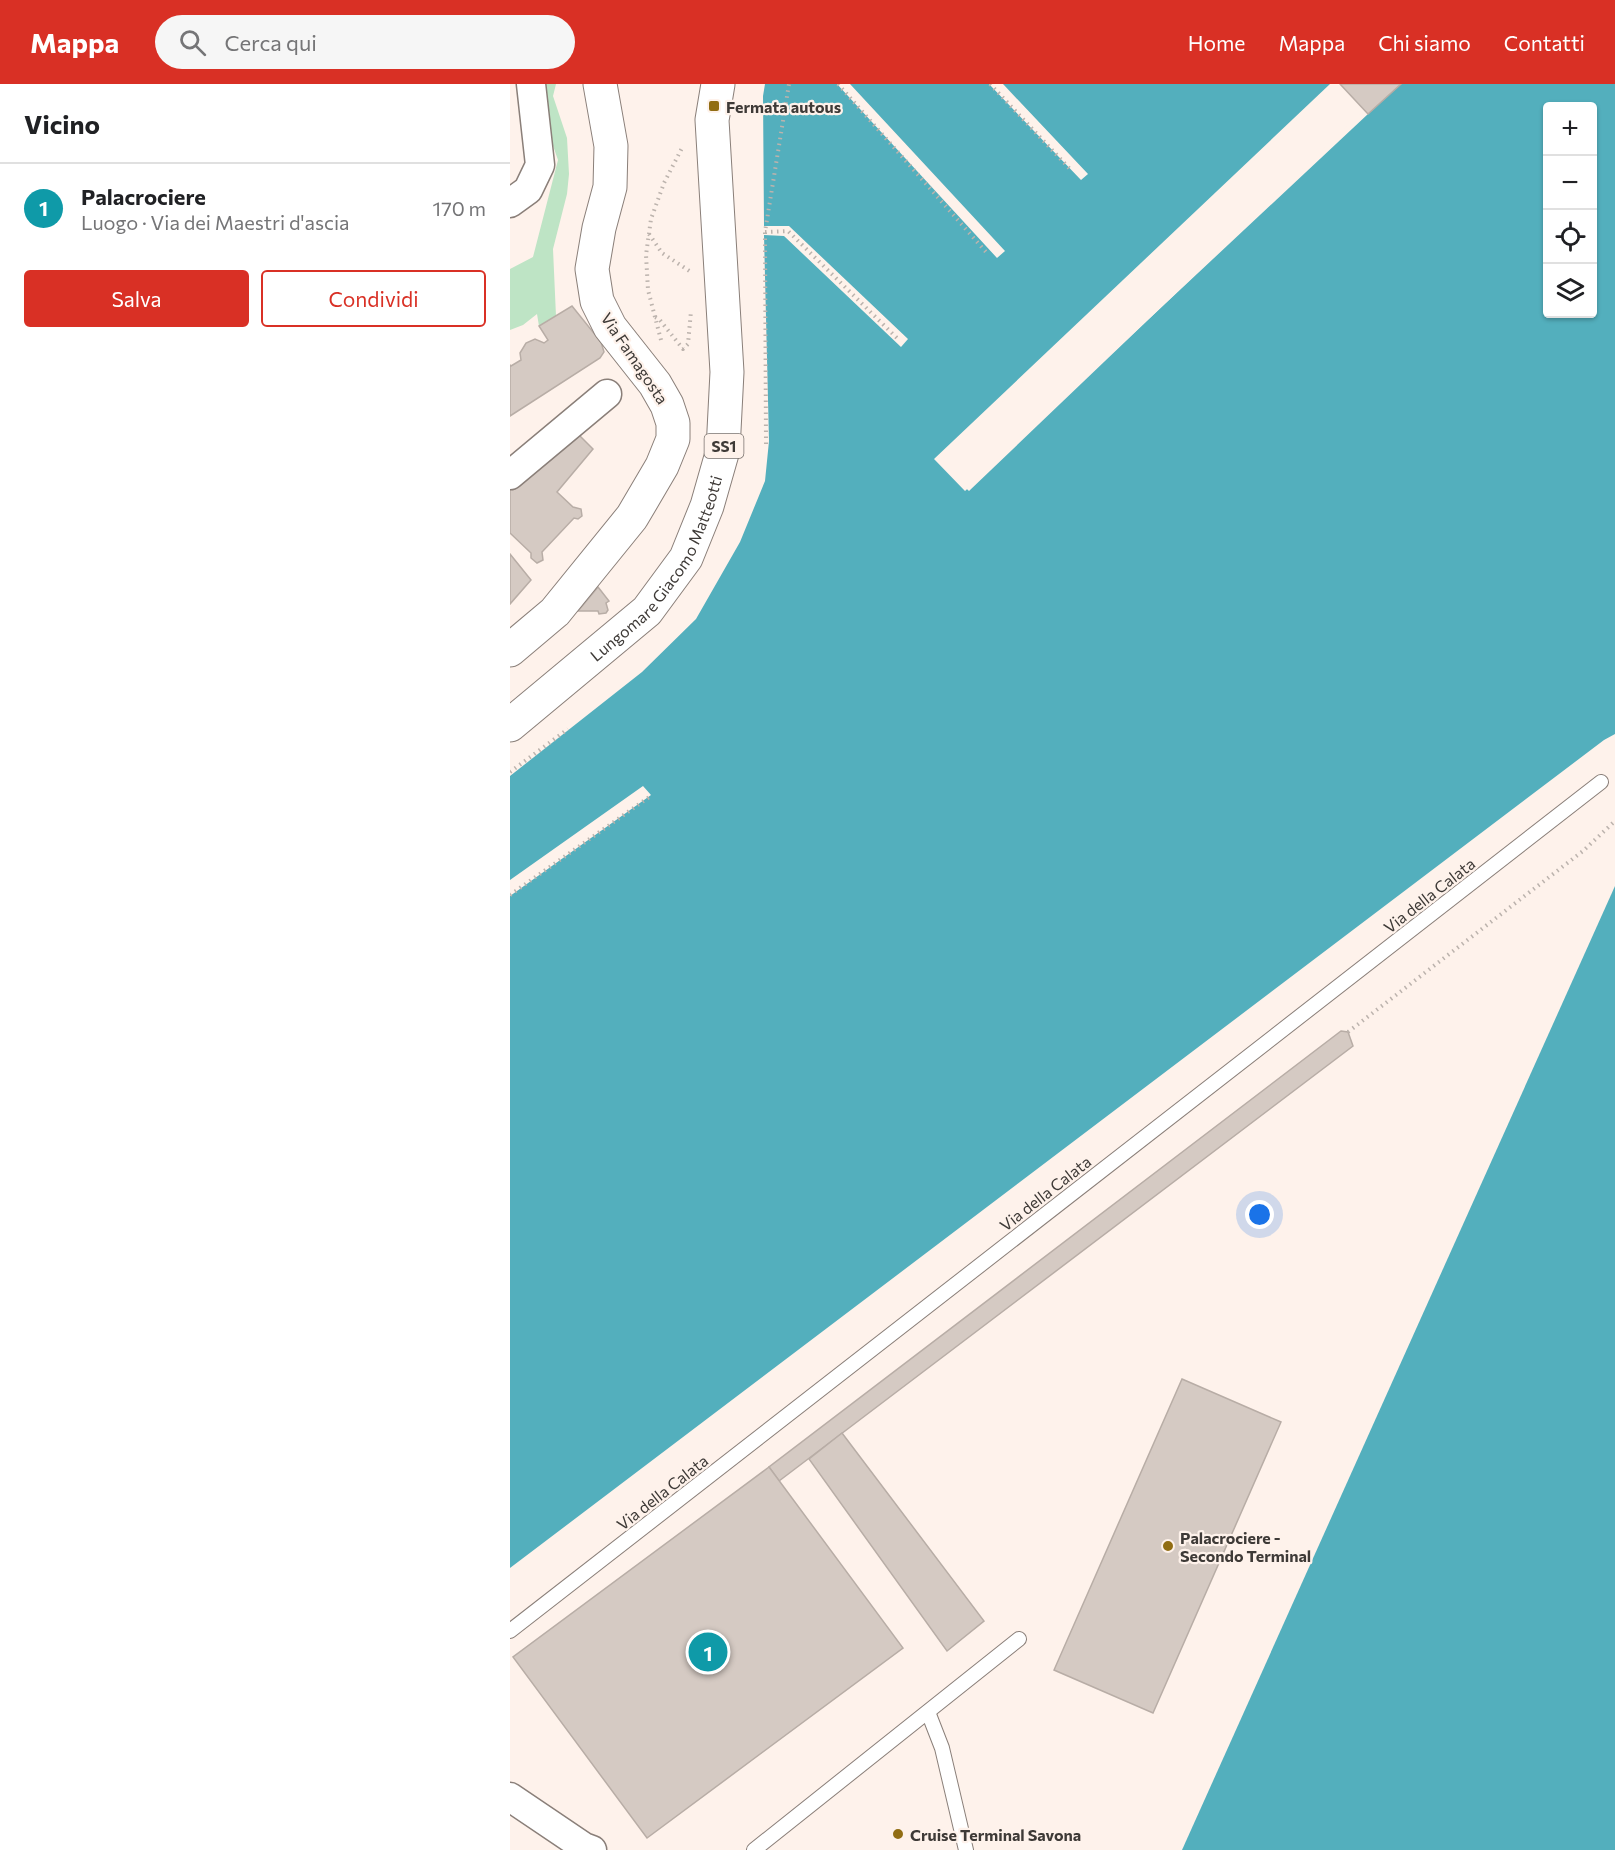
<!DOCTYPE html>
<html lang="it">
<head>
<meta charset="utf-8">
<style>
	body { margin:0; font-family:Commissioner,sans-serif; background:#f6f6f6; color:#202124 }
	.controls { position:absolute; right:18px; top:18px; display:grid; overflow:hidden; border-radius:6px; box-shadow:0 2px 4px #0004 }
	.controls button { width:54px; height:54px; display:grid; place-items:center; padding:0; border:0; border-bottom:2px solid #e0e0e0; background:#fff; color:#202124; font:30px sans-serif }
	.you { position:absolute; left:750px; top:1131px; width:21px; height:21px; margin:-15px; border:4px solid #fff; border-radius:50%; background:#1a73e8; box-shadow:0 0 0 9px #1a73e833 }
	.badge { display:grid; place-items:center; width:39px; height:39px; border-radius:50%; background:#d93025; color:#fff; font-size:20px; font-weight:700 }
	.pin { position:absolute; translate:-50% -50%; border:3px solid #fff; box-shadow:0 2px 6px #0006 }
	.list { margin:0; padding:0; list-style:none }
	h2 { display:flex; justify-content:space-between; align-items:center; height:78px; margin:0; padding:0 24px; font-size:26px }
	h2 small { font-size:20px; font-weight:400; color:#757577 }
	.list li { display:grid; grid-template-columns:39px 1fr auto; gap:18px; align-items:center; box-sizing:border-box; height:90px; padding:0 24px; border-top:2px solid #e0e0e0 }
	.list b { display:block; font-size:22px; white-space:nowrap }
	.list p { margin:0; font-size:20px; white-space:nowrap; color:#757577 }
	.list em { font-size:20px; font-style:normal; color:#757577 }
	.actions { display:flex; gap:12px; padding:18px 24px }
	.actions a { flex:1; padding:14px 0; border:2px solid #d93025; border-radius:6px; text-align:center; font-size:21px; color:#d93025 }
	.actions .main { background:#d93025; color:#fff }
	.icon { flex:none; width:33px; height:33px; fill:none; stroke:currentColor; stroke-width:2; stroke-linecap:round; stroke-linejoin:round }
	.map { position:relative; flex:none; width:1105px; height:1766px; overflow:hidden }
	header { display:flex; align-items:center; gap:36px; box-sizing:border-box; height:84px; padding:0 30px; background:#d93025; color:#fff }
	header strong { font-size:28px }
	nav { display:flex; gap:33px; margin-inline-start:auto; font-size:21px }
	.search { width:420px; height:54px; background:#f6f6f6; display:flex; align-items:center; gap:15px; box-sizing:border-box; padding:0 21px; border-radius:33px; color:#757577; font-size:22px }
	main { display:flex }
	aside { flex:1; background:#fff }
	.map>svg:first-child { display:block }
	.green { fill:#bee4c5 }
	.water { fill:#53afbd; fill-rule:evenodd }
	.pier { fill:#fef2eb }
	.building { fill:#d5cac3; stroke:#b8ada6; stroke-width:1.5 }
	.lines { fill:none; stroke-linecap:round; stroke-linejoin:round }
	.service-casing { stroke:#8a7f79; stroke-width:16 }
	.minor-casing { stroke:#8a7f79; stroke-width:31 }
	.tertiary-casing { stroke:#8a7f79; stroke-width:35 }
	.primary-casing { stroke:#8a7f79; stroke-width:35 }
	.path { stroke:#bcb3ad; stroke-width:4; stroke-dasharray:1.5 4.5; stroke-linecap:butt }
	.service { stroke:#fff; stroke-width:14 }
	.minor { stroke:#fff; stroke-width:28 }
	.tertiary { stroke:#fff; stroke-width:33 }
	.primary { stroke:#fff; stroke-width:33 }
	.poi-dot { fill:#916d13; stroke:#fef2eb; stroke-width:2 }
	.labels { text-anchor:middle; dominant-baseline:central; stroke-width:4.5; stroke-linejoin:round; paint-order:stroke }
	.shield { fill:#fef2eb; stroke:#78716d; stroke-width:1.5 }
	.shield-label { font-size:15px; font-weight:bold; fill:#3e3a37 }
	.poi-label { font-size:16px; font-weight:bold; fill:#3e3a37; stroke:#fef2eb; text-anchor:start }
	.street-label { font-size:16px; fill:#3e3a37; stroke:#fef2eb }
</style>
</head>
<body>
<header>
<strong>Mappa</strong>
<div class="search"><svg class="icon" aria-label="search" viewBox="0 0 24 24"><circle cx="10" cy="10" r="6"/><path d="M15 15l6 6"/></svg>Cerca qui</div>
<nav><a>Home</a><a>Mappa</a><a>Chi siamo</a><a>Contatti</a></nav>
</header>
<main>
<aside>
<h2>Vicino<small></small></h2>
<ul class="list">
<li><span class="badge" style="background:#0f9aa8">1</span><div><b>Palacrociere</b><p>Luogo · Via dei Maestri d'ascia</p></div><em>170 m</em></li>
</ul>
<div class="actions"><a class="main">Salva</a><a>Condividi</a></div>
</aside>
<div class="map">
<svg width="1105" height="1766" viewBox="0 0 1105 1766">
	<rect width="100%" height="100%" fill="#fef2eb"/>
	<path class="green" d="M32,0h14l-3,12 14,42 2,36 -2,20 -14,55 3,67 -17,10 -2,-12 -14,11 -13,5v-61l23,-12 25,-97 -14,-40z"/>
	<g class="water">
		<path d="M255,0h72l160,174 8,-7 -155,-167h139l92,96 7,-6 -85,-90h329l-395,377 32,30 426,-407h220v650l-11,6 -1094,828v-672l141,-101 -8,-9 -133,94v-104l132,-104 54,-53 44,-77 25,-61 4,-40 -5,-206 20,1 117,111 7,-8 -119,-113h-25l-1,-130zM1038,22h44v208h-44z"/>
		<path d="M1105,802v964h-433z"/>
	</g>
	<path class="pier" d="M820,0h5l-394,376 28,27 395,-377 4,4 -403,377 -31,-32z"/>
	<g class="building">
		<path d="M830,0h61l-33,30z"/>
		<path d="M62,222l29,36 3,10 -4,6 -90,58v-51l1,1 10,-6 -1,-7 6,-10 9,-4 9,4 4,-3 -9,-14z"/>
		<path d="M69,351l14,14 -36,43 16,15 8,2 1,7 -4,3 -4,-1 -32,34 1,8 -6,3 -6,-5v-5l-21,-20v-49z"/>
		<path d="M0,470l21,26 -21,24z"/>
		<path d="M88,503l11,14 -3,2 2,7 -2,3 -7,1 -1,-3h-20z"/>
		<path d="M831,947l7,1 5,14 -574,435 -10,-14z"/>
		<path d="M672,1295l99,43 -128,291 -99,-43z"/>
		<path d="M332,1349l142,188 -37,30 -138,-192z"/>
		<path d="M259,1383l134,181 -256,190 -134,-181z"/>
	</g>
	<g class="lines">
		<defs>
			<g id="service">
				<path d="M0,1547l1091,-849"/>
				<path d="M418,1628l14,36 24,102"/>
				<path d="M244,1766l265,-211"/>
			</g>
			<g id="minor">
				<path d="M0,119l18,-13 12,-25 -9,-81"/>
				<path d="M0,391l97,-81"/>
				<path d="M0,1713l74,50 8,3"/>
			</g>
			<path id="tertiary" d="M0,566l45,-38 77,-95 30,-51 11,-27v-16l-6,-18 -12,-21 -45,-57 -13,-26 -5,-32 7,-41 11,-41 1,-41 -11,-62"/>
			<g id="primary">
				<path id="s1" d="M0,641l137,-114 39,-53 21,-52 16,-56 4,-78 -15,-252 6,-36"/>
			</g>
		</defs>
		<use href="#service" class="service-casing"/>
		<use href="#minor" class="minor-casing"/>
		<use href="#tertiary" class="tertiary-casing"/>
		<use href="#primary" class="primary-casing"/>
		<g class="path">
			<path d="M328,0l148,168"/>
			<path d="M480,0l80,85"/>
			<path d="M255,148l23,-1 112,110"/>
			<path d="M139,150l13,19 29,19"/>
			<path d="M145,233l-7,-27 -2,-35 5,-36 13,-36 18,-35"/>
			<path d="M151,256l-6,-23 4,2 24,30 5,-5 3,-33"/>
			<path d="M256,360l-1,-212 24,-148"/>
			<path d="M0,688l58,-43"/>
			<path d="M0,811l142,-100"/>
			<path d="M838,948l235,-181 32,-30"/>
		</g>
		<use href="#service" class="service"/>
		<use href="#minor" class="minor"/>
		<use href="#tertiary" class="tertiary"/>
		<use href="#primary" class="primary"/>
	</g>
	<g class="poi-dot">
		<rect x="198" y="16" width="12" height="12" rx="3"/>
		<circle cx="658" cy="1462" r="6"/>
		<circle cx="388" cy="1750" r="6"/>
	</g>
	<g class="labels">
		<rect class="shield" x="194.5" y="350" width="39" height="24" rx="4.5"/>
		<g class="shield-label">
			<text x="214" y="362">SS1</text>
		</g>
		<g class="poi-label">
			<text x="216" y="22">Fermata autous</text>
			<text x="670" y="1453">Palacrociere -<tspan x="670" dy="18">Secondo Terminal</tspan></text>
			<text x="400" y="1750">Cruise Terminal Savona</text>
		</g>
		<g class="street-label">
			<text transform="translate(125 274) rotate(56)">Via Famagosta</text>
			<text stroke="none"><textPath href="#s1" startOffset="219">Lungomare Giacomo Matteotti</textPath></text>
			<text transform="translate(919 811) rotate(-38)">Via della Calata</text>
			<text transform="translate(535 1109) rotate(-38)">Via della Calata</text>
			<text transform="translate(152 1408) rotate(-38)">Via della Calata</text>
		</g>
	</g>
</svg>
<div class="controls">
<button>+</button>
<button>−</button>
<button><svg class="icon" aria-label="locate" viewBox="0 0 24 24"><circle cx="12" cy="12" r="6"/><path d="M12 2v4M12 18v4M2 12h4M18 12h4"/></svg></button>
<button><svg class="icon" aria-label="layers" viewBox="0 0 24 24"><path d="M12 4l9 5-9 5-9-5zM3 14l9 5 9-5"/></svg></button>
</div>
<div class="you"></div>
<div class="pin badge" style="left:198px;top:1568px;background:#0f9aa8">1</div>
</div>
</main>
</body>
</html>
